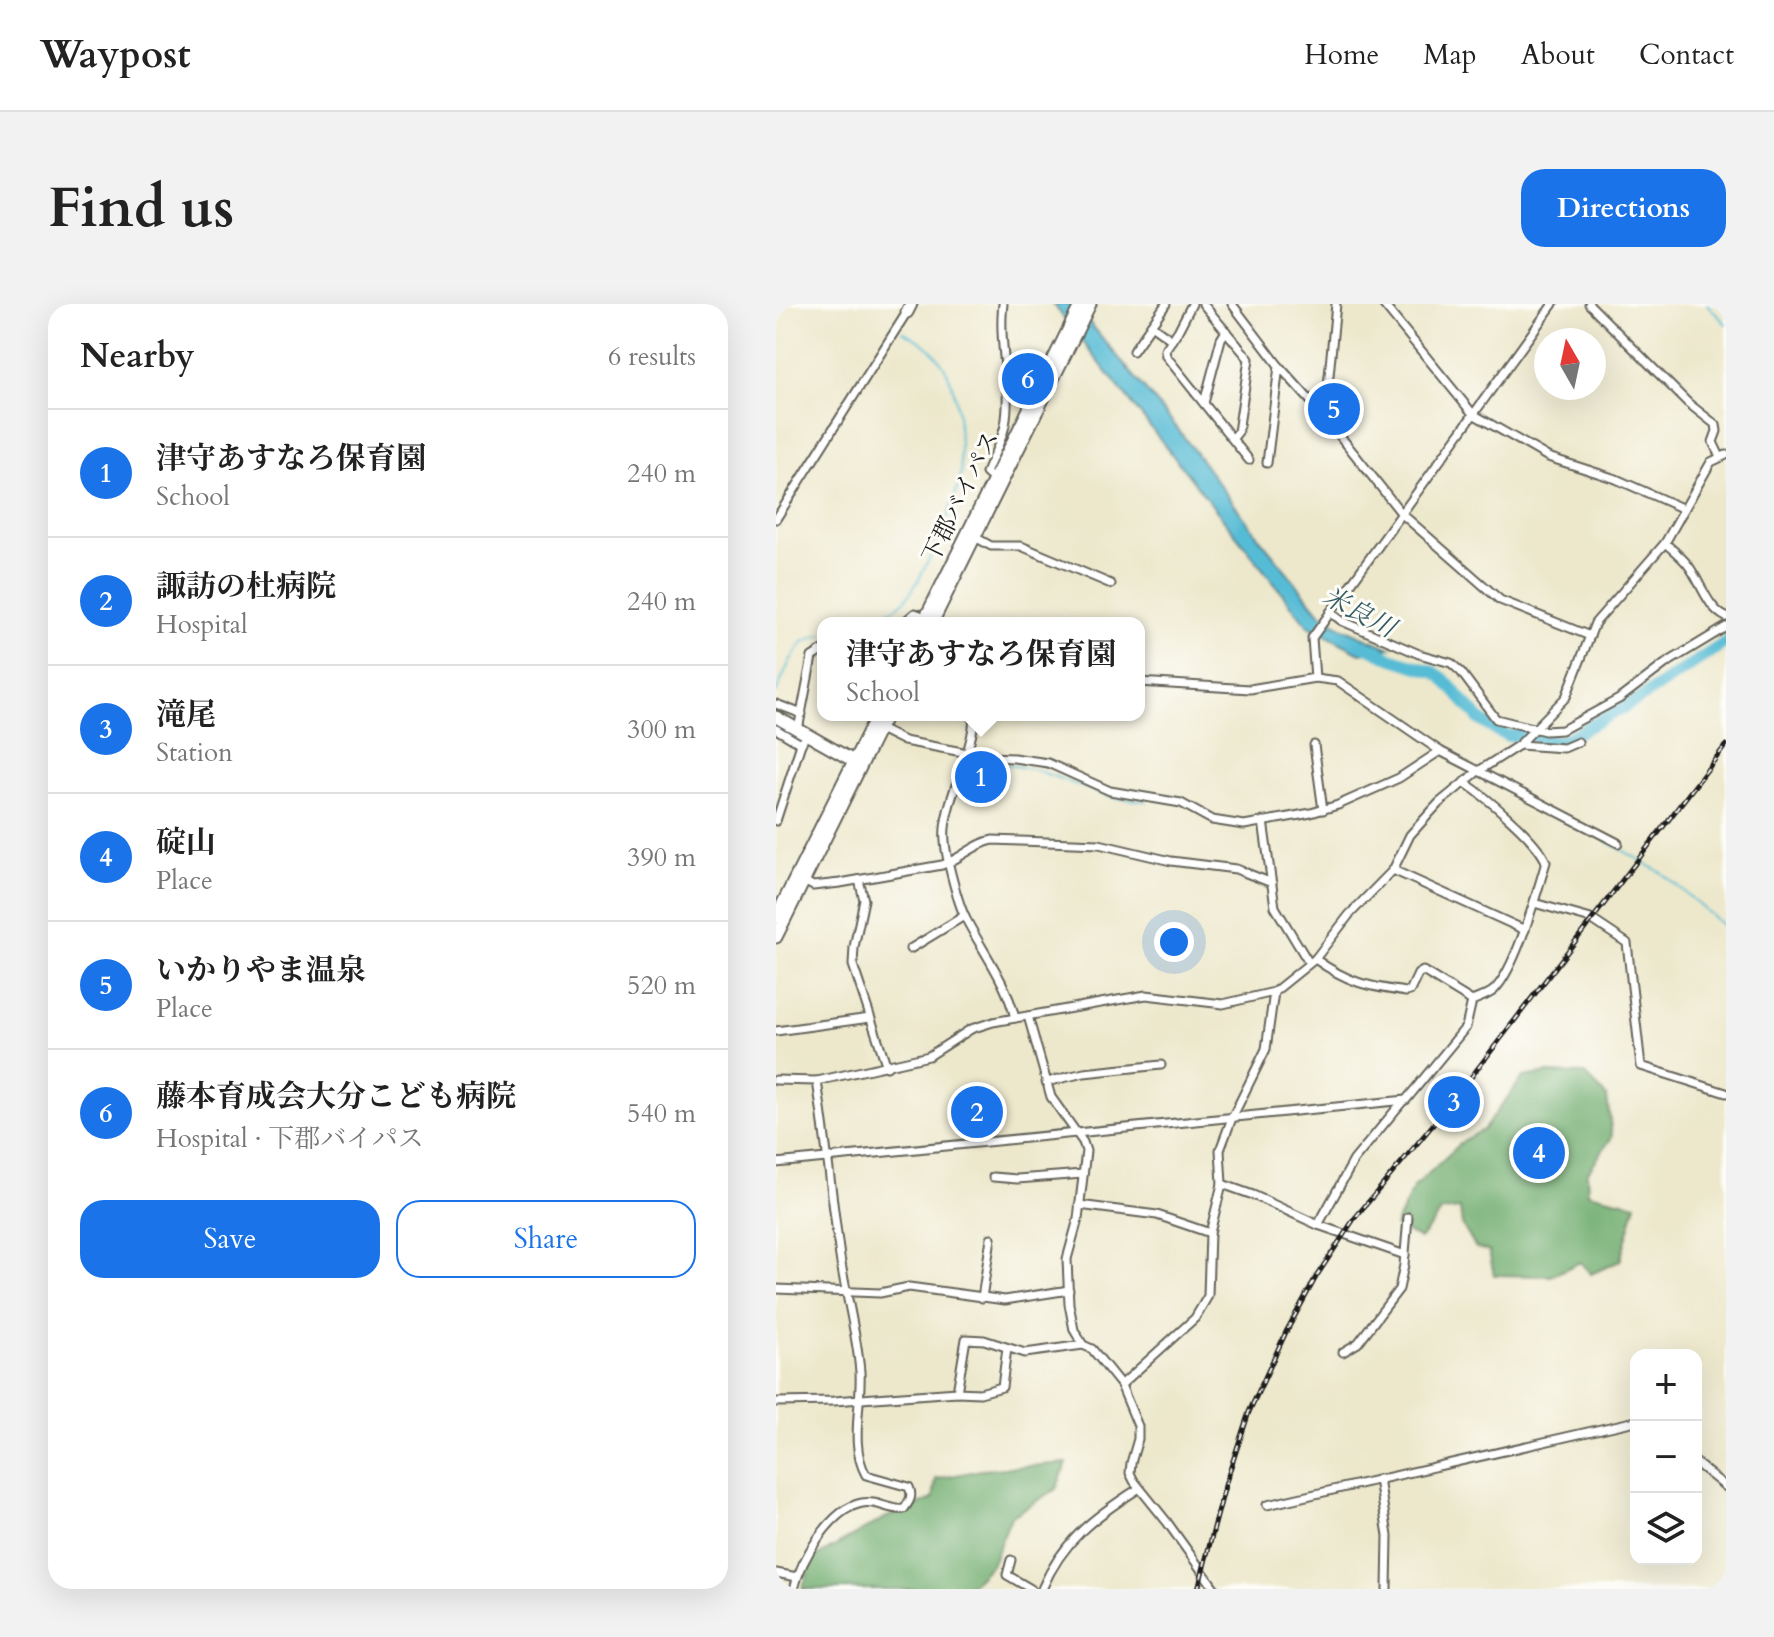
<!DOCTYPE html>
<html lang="en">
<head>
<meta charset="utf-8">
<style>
	body { margin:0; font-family:Cardo,"Noto Serif JP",serif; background:#f2f2f2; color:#222 }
	.controls { position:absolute; right:24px; bottom:24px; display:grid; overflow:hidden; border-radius:16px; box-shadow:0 8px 32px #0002 }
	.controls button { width:72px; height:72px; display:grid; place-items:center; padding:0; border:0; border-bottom:2px solid #e0e0e0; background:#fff; color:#222; font:40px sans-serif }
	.compass { position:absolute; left:758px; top:24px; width:72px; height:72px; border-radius:50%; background:#fff; box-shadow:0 8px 32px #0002; rotate:351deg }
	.you { position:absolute; left:398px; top:638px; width:28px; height:28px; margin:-20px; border:6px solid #fff; border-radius:50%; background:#1a73e8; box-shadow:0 0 0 12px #1a73e833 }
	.badge { display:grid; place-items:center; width:52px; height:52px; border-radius:50%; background:#1a73e8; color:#fff; font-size:26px; font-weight:700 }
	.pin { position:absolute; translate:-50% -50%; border:4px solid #fff; box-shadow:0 2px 8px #0006 }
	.popup { position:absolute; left:41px; top:313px; width:328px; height:104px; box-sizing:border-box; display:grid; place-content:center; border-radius:16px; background:#fff; filter:drop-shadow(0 2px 6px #0005); font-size:26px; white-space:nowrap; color:#767676 }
	.popup b { font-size:30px; color:#222 }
	.popup::after { content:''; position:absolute; left:50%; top:100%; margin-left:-16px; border:16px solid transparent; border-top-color:#fff }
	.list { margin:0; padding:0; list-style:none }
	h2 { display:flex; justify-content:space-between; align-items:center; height:104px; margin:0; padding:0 32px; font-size:34px }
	h2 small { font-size:26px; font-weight:400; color:#767676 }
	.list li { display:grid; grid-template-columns:52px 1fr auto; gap:24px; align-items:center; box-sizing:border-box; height:128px; padding:0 32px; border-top:2px solid #e0e0e0 }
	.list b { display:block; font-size:30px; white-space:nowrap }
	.list p { margin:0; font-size:26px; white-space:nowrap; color:#767676 }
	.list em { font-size:26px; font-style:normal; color:#767676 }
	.actions { display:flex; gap:16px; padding:24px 32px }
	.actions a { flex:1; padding:18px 0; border:2px solid #1a73e8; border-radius:24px; text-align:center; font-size:28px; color:#1a73e8 }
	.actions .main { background:#1a73e8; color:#fff }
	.icon { flex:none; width:44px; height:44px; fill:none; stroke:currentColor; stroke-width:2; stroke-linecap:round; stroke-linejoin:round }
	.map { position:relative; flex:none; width:950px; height:1285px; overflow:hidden; border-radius:24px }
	header { display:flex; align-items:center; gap:48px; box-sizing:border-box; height:112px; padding:0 40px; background:#fff; border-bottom:2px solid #e0e0e0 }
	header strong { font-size:38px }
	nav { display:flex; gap:44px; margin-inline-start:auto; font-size:28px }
	.intro { display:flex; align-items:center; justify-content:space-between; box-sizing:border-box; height:192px; padding:0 48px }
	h1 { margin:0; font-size:56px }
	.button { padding:20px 36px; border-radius:24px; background:#1a73e8; color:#fff; font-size:28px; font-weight:700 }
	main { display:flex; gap:48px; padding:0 48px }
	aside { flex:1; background:#fff; border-radius:24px; box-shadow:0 8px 32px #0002 }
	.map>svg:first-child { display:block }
	.forest { fill:#6eac6d; stroke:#456444; stroke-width:2 }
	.water { fill:#57bcd5; stroke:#3a6c78; stroke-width:2 }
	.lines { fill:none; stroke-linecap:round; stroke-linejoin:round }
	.stream { stroke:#57bcd5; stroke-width:2 }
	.river { stroke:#57bcd5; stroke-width:12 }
	.street-casing { stroke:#65635a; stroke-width:11 }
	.secondary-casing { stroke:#65635a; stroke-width:15 }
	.street { stroke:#fff; stroke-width:7 }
	.secondary { stroke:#fff; stroke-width:11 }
	.rail-casing { stroke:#1c1c1c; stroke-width:5 }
	.rail { stroke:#fdfcf7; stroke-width:2; stroke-dasharray:6; stroke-linecap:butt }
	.labels { text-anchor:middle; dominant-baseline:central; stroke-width:6; stroke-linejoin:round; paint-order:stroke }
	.street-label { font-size:24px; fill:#1c1c1c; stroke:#fdfcf7 }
	.water-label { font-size:26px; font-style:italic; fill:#345c66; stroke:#fdfcf7 }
</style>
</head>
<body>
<header>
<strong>Waypost</strong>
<nav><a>Home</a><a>Map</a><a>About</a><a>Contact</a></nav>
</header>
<div class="intro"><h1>Find us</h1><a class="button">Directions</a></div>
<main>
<aside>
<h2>Nearby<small>6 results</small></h2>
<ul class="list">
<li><span class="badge">1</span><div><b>津守あすなろ保育園</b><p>School</p></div><em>240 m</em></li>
<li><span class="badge">2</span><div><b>諏訪の杜病院</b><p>Hospital</p></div><em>240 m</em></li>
<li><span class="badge">3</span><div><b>滝尾</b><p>Station</p></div><em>300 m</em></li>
<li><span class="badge">4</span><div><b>碇山</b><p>Place</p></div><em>390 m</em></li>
<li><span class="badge">5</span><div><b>いかりやま温泉</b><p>Place</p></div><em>520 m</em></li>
<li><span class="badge">6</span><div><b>藤本育成会大分こども病院</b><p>Hospital · 下郡バイパス</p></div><em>540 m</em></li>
</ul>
<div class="actions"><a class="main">Save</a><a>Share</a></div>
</aside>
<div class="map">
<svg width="950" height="1285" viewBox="0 0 950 1285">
	<rect width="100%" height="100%" fill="#fdfcf7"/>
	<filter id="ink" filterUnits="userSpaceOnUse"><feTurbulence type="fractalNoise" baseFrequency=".0125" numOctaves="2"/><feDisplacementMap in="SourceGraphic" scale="16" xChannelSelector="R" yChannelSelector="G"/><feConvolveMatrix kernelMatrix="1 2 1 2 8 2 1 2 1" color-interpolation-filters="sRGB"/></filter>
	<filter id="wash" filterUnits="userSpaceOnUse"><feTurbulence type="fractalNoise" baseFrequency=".006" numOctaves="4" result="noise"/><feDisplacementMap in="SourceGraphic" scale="32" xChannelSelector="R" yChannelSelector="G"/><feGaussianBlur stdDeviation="1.8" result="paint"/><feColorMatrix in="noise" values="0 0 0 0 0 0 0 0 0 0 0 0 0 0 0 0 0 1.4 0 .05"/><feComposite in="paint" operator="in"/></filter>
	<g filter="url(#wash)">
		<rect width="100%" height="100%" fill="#ede8cc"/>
		<g class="forest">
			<path d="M773,769l36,1 22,23 5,40 -25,36 1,20 48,11 -16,57 -29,13 -11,-12 -29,14 -57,-1 -5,-24 -13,-3 -14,-23 -2,-16 -18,2 -22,28 -25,-13 19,-39 50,-47 19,-10 40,-53z"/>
			<path d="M291,1159l-11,26 -45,28 -20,48 -24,24h-165l12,-31 73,-41 46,-18 3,-20 45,-9z"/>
		</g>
		<path class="water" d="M277,0h21l100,120 87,116 60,74 20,13 49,21 -30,5 -52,-27z"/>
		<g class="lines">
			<g class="stream">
				<path d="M931,0l19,20"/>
				<path d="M80,319c15,-5 34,-9 46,-20 19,-17 55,-104 59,-130 -2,-42 2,-101 -37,-129 -7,-5 -15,-9 -22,-13"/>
				<path d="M0,389l14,-32 13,-19 20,-8"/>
				<path d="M111,434l14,7 18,2"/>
				<path d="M192,453l68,13 78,28 33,3"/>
				<path d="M768,505l33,19 15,5"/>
				<path d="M829,536l57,33 64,55"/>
			</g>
			<path class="river" d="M585,340l32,15 41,13 9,6 36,41 16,11 13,6 18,-2 15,5 21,2 77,-42 87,-57"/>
		</g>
	</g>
	<g filter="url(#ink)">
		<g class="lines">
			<defs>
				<g id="street">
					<path d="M416,0l-14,27 -13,19 1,6 83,104"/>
					<path d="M427,0l46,55 -11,73 -5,6"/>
					<path d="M456,0l47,62 46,51"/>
					<path d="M560,0l-11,113 77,97 98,86 90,36"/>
					<path d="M607,0l90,110 75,43 68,22 68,30"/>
					<path d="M813,0l99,99 28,22 1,6 -4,11 7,15"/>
					<path d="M375,21l21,15"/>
					<path d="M357,47l33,-47"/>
					<path d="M428,99l17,-64 5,-8"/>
					<path d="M491,159l12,-97"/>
					<path d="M218,176l-8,-7c7,-18 18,-35 20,-54 5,-37 -8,-77 -3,-115"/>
					<path d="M0,215l131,-207"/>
					<path d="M199,233l16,9h30l90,38"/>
					<path d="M889,239c8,7 17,14 23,22 13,17 19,43 38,52"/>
					<path d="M554,308l12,9 77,33 32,9 10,9 35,47 49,12 17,-1 57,-31 46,-35 61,-37"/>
					<path d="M127,319l12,-10 13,5"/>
					<path d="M539,374l-3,-40 241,-334"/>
					<path d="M363,378l111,7 65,-11 23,3 102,70 178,92"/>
					<path d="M0,400l26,10"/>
					<path d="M198,411c0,39 -33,90 -29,126 1,17 13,63 21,78 17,33 40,62 49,99"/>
					<path d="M100,423l28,14 85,16 25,1 34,5 62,28 71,12 31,17 32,5 67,-12 27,-8 61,-27 41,-27"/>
					<path d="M0,425l25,15 2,-3"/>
					<path d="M22,426l14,-73 11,-7"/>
					<path d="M538,441l9,65"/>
					<path d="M743,441l45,3 14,-6"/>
					<path d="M0,517l25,-77"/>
					<path d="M487,517l12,86 34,56"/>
					<path d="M617,566l132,60"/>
					<path d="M26,576l11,6 27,-3 102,-18c19,-6 31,-21 51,-25l106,4 72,17 65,8 36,14"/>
					<path d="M83,576l5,20 -10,47 -1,18 34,102"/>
					<path d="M758,599l57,16 36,24 14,123 85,27"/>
					<path d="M134,645l54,-33"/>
					<path d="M539,655c34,24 51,27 91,33l4,-1 8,-17 5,-3 49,30"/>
					<path d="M252,712l23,81 32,45 3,9 -8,68 -11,40 2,45 5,26 9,15 9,4 29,36 17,41v13l-7,24 -1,10 4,8 33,41 48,67"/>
					<path d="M0,727l94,-13"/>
					<path d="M0,776l41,1 112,-25 42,-27 22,-7 153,-27 77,9 51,-12 41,-33 34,-44 44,-45 17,-35 29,-32 38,-31 42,-27 47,-48 29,-74 70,-80 46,-81 15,-7"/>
					<path d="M270,778l38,-9 77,-8"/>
					<path d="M0,859l630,-63 60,-73 6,-26c6,-3 17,-6 22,-11 22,-21 43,-98 52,-128 -9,-23 -60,-65 -82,-80"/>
					<path d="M217,873l24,2 66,-5"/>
					<path d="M446,880l31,11 65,30 87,30"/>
					<path d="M303,901l78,10 53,18"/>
					<path d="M542,921l36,-65 49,-59"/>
					<path d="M0,985l104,4 29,-6 96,13 64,-10"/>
					<path d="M206,994l9,-60"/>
					<path d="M567,1048l15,-9 41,-54 5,-24 4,-48"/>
					<path d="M345,1081l74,-67 13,-22 2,-63 12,-49 -2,-34 12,-32 34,-69 8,-57"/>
					<path d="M181,1088l23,1 22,-6 5,-39"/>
					<path d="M0,1098l58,-1 123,-9 9,-53 18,1 41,13 58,-8"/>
					<path d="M920,1159l30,24"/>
					<path d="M603,1175l9,57 -1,53"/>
					<path d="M491,1201l369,-84"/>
					<path d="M235,1256l-4,15 24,14"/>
					<path d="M0,1269l21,4"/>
					<path d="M18,1285c7,-29 36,-80 68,-86 16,-3 27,8 42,6 6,-8 9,-13 5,-22l-43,-12c-17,-30 -4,-69 -6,-103 -3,-38 -14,-76 -20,-115 -8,-59 -14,-117 -23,-176"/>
					<path d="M266,1285c21,-49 52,-72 96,-100"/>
				</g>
				<g id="secondary">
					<path d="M131,8l4,-8"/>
					<path d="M147,319l158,-319"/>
					<path d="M156,319l158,-319"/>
					<path d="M0,413l83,47"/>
					<path d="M0,613l101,-202"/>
					<path d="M0,633l110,-222"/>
				</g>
			</defs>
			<use href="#street" class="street-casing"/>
			<use href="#secondary" class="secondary-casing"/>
			<use href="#street" class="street"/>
			<use href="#secondary" class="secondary"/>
			<defs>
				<path id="rail" d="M422,1285l28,-107 23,-70 37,-80 30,-55 38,-58 98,-117 274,-357"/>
			</defs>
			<use href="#rail" class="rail-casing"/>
			<use href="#rail" class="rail"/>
		</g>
	</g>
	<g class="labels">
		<g class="street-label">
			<text transform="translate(185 193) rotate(-64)">下郡バイパス</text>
		</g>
		<g class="water-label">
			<text transform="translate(583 308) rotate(28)">米良川</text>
		</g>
	</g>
</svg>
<div class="controls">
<button>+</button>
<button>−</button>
<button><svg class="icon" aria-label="layers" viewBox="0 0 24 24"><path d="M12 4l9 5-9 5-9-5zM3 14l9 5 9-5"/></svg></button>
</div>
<svg class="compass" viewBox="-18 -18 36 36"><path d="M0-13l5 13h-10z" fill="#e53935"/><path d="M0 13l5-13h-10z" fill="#767676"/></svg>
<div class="you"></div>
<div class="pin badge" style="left:205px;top:473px">1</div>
<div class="popup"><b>津守あすなろ保育園</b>School</div>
<div class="pin badge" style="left:201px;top:808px">2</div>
<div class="pin badge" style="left:678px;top:798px">3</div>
<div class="pin badge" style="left:763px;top:849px">4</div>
<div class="pin badge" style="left:558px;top:105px">5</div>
<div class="pin badge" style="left:252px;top:75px">6</div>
</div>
</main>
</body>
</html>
